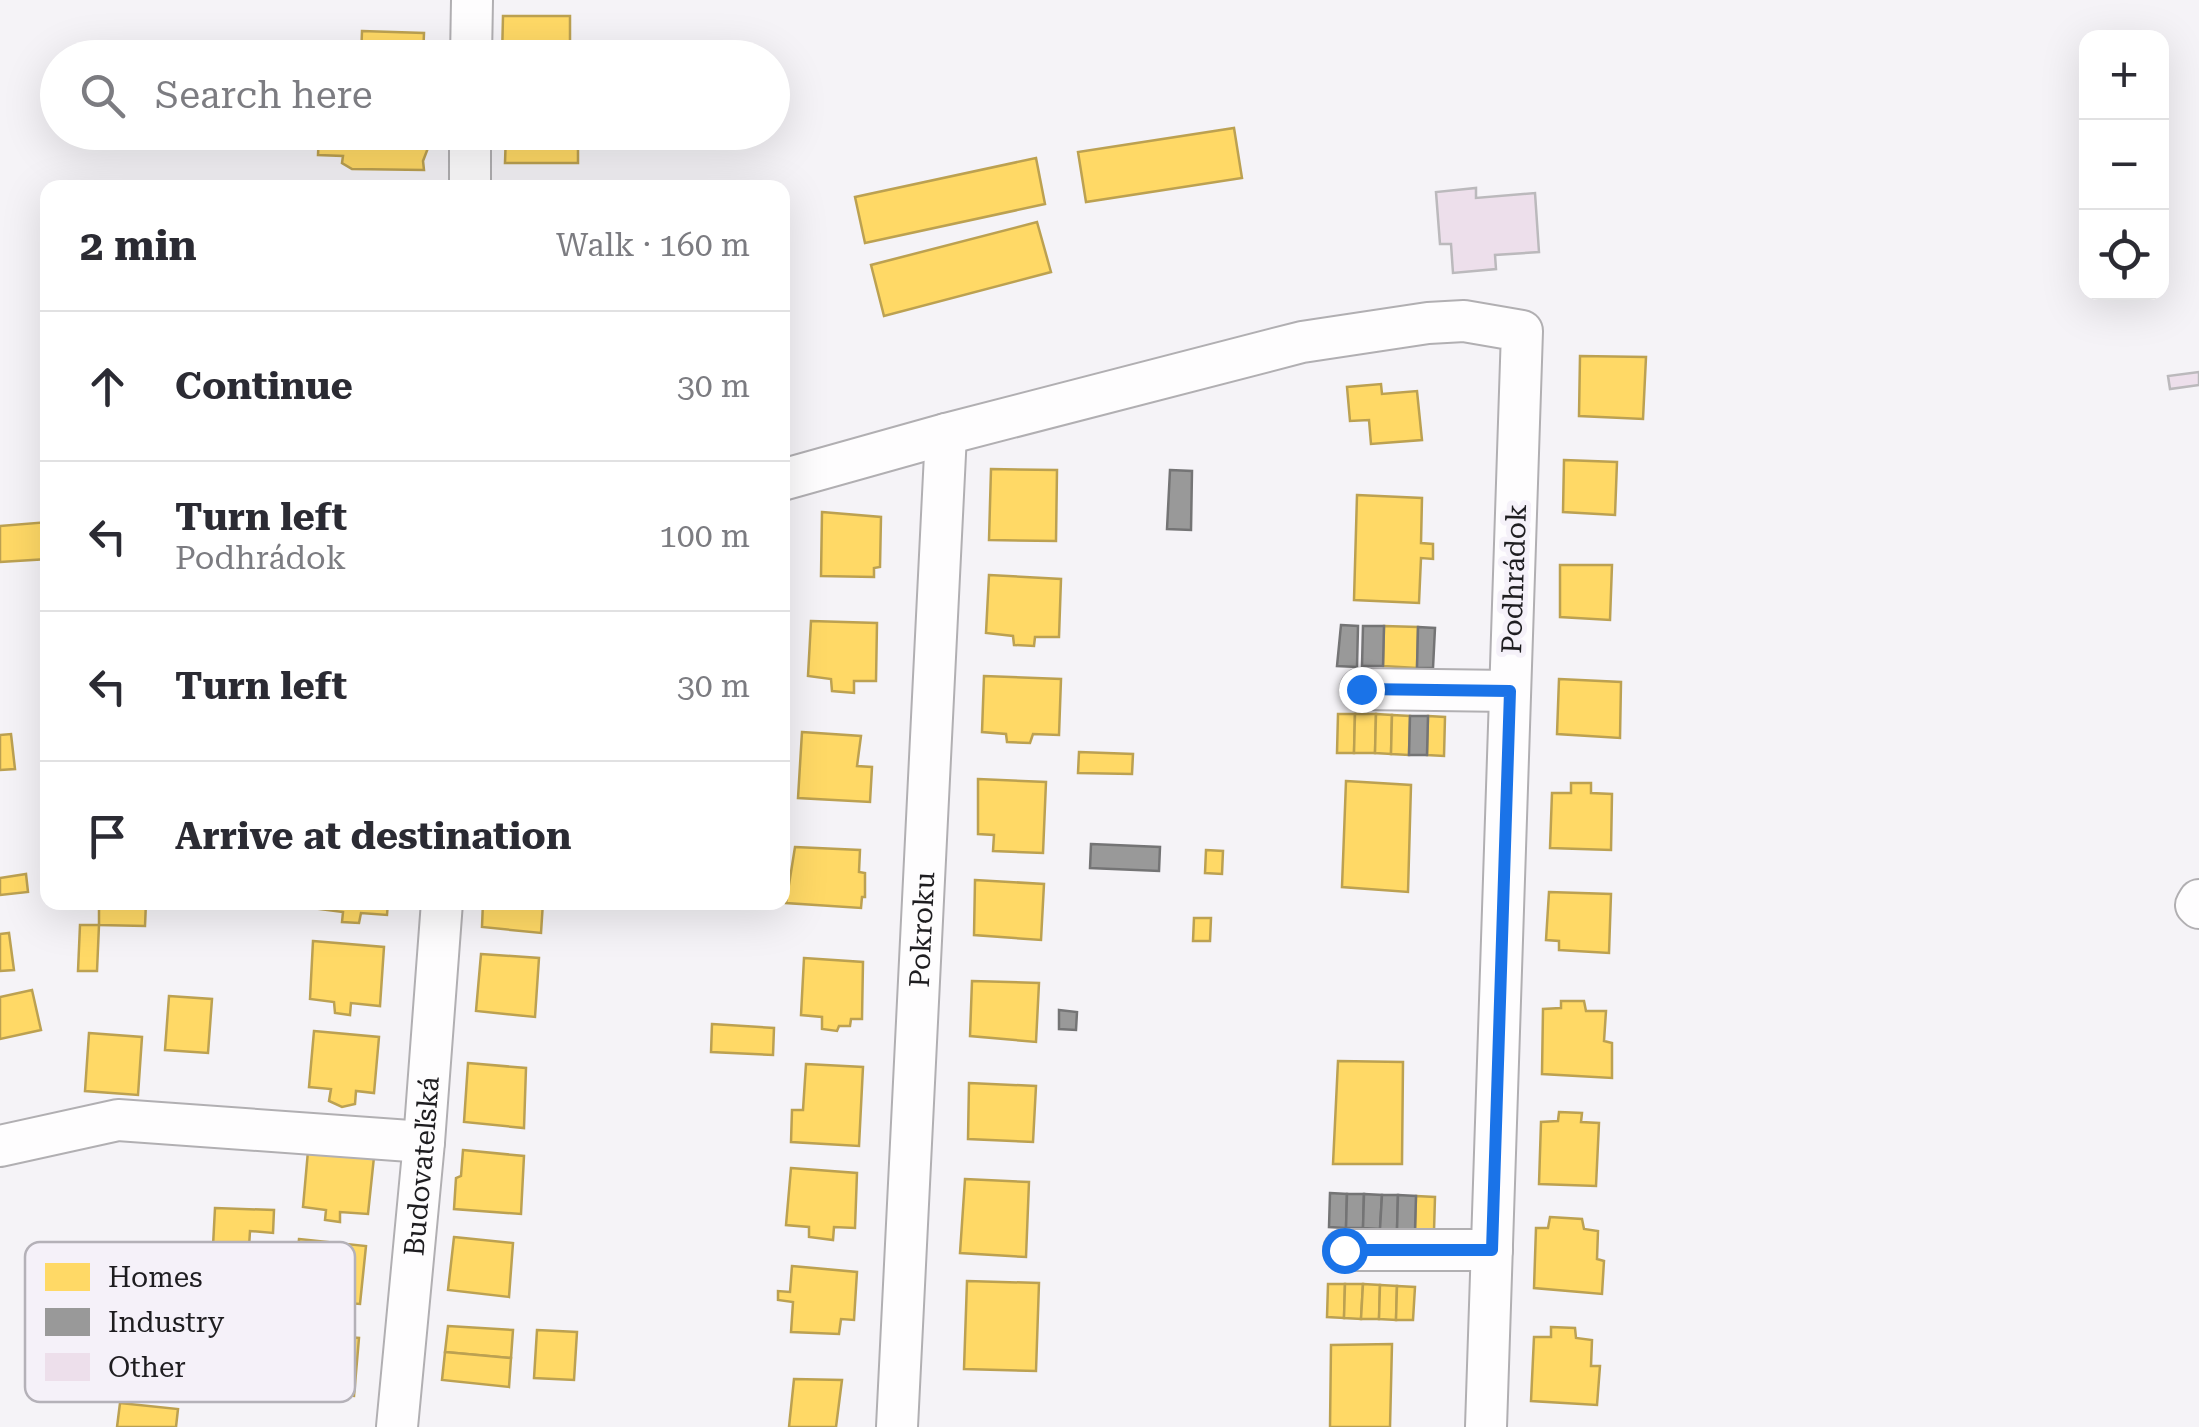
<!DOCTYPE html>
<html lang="en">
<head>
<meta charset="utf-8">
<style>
	body { margin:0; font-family:"Roboto Serif",serif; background:#f7f7f7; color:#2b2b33 }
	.controls { position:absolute; right:30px; top:30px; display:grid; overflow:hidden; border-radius:20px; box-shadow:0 10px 40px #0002 }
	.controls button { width:90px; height:90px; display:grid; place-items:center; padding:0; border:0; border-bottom:2px solid #e1e1e2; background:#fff; color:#2b2b33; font:50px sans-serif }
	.stop { position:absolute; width:30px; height:30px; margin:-22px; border:8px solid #1a73e8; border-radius:50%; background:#fff }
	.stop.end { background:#1a73e8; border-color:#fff; box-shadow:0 2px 10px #0008 }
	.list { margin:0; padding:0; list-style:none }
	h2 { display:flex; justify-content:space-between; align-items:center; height:130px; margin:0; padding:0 40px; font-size:42px }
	h2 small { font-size:32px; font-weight:400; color:#7c7c81 }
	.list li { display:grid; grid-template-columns:65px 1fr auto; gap:30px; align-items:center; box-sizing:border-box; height:150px; padding:0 40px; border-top:2px solid #e1e1e2 }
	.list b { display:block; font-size:38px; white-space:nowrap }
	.list p { margin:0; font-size:32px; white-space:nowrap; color:#7c7c81 }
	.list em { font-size:32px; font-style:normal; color:#7c7c81 }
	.icon { flex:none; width:55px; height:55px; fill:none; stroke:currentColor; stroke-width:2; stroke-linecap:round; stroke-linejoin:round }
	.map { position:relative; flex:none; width:2199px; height:1427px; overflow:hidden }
	.search { position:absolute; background:#fff; box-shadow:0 10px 40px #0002; left:40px; top:40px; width:750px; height:110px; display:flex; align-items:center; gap:25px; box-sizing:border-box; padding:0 35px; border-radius:55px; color:#7c7c81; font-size:38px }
	.panel { position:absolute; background:#fff; box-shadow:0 10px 40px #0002; left:40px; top:180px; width:750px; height:730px; border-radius:20px }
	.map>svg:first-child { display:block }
	.homes { fill:#ffd966; stroke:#bca151; stroke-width:2.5 }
	.industry { fill:#999; stroke:#747475; stroke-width:2.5 }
	.building { fill:#eddfeb; stroke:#bbb9bc; stroke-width:2.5 }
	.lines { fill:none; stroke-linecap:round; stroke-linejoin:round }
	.minor-casing { stroke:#b1afb2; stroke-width:44 }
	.minor { stroke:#fefdfe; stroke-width:40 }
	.route { stroke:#1a73e8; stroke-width:12 }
	.labels { text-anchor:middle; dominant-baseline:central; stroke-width:10; stroke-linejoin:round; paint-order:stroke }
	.street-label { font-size:28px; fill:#1e1d20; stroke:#f5f1f9 }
	.key { fill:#f5f1f9; stroke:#b4b1b8; stroke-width:2.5 }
	.key-label { font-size:28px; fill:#1e1d20 }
</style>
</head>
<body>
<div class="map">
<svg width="2199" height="1427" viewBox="0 0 2199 1427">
	<rect width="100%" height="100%" fill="#f5f3f7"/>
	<g class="homes">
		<path d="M503,16h67v42h-68z"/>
		<path d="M362,31l62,2 -1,25h-62z"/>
		<path d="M1234,128l8,50 -156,24 -8,-50z"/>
		<path d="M319,132h105l-1,10 5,6 -5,13 1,9 -72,-1 -10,-6 1,-7 -25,-1z"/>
		<path d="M506,132h72v31h-73z"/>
		<path d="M1036,158l9,46 -180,39 -10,-46z"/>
		<path d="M1037,222l14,50 -167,44 -13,-51z"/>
		<path d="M1580,356l66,1 -3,62 -64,-3z"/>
		<path d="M1381,384l1,10 35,-3 5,49 -51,4 -2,-24 -19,1 -3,-34z"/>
		<path d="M1564,460l53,2 -2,53 -52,-3z"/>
		<path d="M991,469l66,1 -1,71 -67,-1z"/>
		<path d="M1357,495l65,3 -1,45 12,1v15l-12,-1 -2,45 -65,-3z"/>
		<path d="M822,512l59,5 -1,50 -6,1v9l-53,-1z"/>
		<path d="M48,522v37l-48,3v-36z"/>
		<path d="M1560,565h52l-2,55 -50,-3z"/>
		<path d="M989,575l72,4 -2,58h-24l-1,9 -20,-1 -1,-9 -27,-3z"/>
		<path d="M811,621l66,2 -1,58h-22v12l-22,-2 -1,-12 -23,-3z"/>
		<path d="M1384,626l34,1 -1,41 -34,-2z"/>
		<path d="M984,676l77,3 -2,56 -26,-1 -3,9 -23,-1 -1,-8 -24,-2z"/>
		<path d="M1559,679l62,3 -1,56 -63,-4z"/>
		<path d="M1338,714h17l-1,39h-17z"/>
		<path d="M1355,714h21l-1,39h-21z"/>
		<path d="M1376,714l16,1 -1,39 -16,-1z"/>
		<path d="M1392,715l18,1 -1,39 -18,-1z"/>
		<path d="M1428,716l17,1 -1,39 -17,-1z"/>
		<path d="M802,732l59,4 -4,30 15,1 -2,35 -72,-4z"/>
		<path d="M11,734l4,35 -15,1v-35z"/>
		<path d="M1079,752l54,2 -1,20 -54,-1z"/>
		<path d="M978,779l68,3 -3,71 -50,-2 1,-16 -16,-1z"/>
		<path d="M1346,781l65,4 -3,107 -66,-5z"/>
		<path d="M1571,783h20v10l21,1 -1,56 -61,-2 2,-55h19z"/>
		<path d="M795,847l65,3 -1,22 6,1v24h-3l-1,11 -75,-5z"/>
		<path d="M1206,850l17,1 -1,23 -17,-1z"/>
		<path d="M26,874l2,18 -28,3v-17z"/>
		<path d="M975,880l69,4 -3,56 -67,-5z"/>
		<path d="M1549,892l62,2 -2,59 -50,-3v-9l-13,-1z"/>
		<path d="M99,902h47l-1,24 -46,-1z"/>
		<path d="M320,902h68l-1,13 -26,-2 -2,10 -17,-1 1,-10 -24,-3z"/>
		<path d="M483,902h60l-2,31 -59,-6z"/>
		<path d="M1194,918h17l-1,23h-17z"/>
		<path d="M80,925h19l-2,46h-19z"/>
		<path d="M9,933l5,37 -14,1v-37z"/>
		<path d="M313,941l71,6 -4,59 -29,-3 -1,12 -15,-2 -1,-11 -24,-3z"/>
		<path d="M481,954l58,4 -4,59 -59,-6z"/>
		<path d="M804,958l59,4 -1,57h-11l-1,7h-11l-2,5 -15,-2v-12l-21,-2z"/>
		<path d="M972,981l67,2 -3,59 -66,-6z"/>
		<path d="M32,990l9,40 -41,9v-42z"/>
		<path d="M169,996l43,3 -4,54 -43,-3z"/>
		<path d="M1561,1001h23l2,10h20l-2,30 8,2v35l-70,-4 1,-65 18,-1z"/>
		<path d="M712,1024l62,4 -1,27 -62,-3z"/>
		<path d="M314,1031l65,6 -5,56 -18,-2 -1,13 -13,3 -13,-6 2,-12 -22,-2z"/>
		<path d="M89,1033l53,4 -4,58 -53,-4z"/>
		<path d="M1338,1061l65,1 -1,102h-69z"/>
		<path d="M468,1063l58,5 -2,60 -60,-6z"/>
		<path d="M806,1064l57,3 -4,79 -68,-4 1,-32h11z"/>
		<path d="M969,1083l67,3 -3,56 -65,-3z"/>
		<path d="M1559,1112l23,1 -1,9 18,1 -3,63 -57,-2 2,-62 17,-1z"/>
		<path d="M463,1150l61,6 -3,58 -67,-5 2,-31 5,-2z"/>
		<path d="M308,1151l66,6 -6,57 -28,-2v10l-15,-2 1,-10 -23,-3z"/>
		<path d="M791,1168l66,5 -2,55 -21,-1 -1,13 -24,-3v-10l-23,-2z"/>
		<path d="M965,1179l64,3 -3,75 -66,-4z"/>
		<path d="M1416,1196l19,1 -1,34 -19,-1z"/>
		<path d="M215,1208l59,2 -1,23 -23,-2 -1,16 -36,-1z"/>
		<path d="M1550,1217l32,2 2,10 14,2 -1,28 7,2 -2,33 -68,-6 2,-60h12z"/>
		<path d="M454,1237l59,6 -4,54 -61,-7z"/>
		<path d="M299,1239l67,7 -6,58 -28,-2 -1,12 -17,-2 1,-12 -22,-2z"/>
		<path d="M792,1266l65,6 -3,48 -13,-1 -2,15 -48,-2 2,-30 -15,-2v-9l12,1z"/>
		<path d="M967,1281l72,2 -3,88 -72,-2z"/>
		<path d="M1328,1284h17l-1,34 -17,-1z"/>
		<path d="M1345,1284h18l-2,35 -17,-1z"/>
		<path d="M1363,1284l17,1 -1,34h-18z"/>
		<path d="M1380,1285l17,1 -1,34 -17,-1z"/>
		<path d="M1397,1286l18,1 -2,33h-17z"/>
		<path d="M448,1326l65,4 -2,28 -66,-6z"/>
		<path d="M1551,1327l24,1 1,10 16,2 -1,26h9l-3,39 -66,-4 3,-64h17z"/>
		<path d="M537,1330l40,2 -3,48 -40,-2z"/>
		<path d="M291,1333l68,5 -5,58 -67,-6z"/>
		<path d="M1392,1344l-2,83h-60l1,-82z"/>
		<path d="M445,1352l66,6 -2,29 -67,-7z"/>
		<path d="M794,1379l48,1 -6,47h-47z"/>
		<path d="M120,1403l58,6 -2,18h-59z"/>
	</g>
	<g class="industry">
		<path d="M1170,470l22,1 -1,59 -24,-1z"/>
		<path d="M1341,625l17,1 -1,41 -20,-1z"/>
		<path d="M1363,626h21l-1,40h-21z"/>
		<path d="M1418,627l17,1 -2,40h-16z"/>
		<path d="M1410,716h18l-1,39h-18z"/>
		<path d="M1091,844l69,3 -1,24 -69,-3z"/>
		<path d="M1059,1010l18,2 -1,18 -17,-1z"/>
		<path d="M1330,1193l17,1 -1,34 -17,-1z"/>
		<path d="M1347,1194h17l-1,34h-17z"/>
		<path d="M1364,1194l18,1 -2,34 -17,-1z"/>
		<path d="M1382,1195h16l-1,35 -17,-1z"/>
		<path d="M1398,1195l18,1 -1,34h-18z"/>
	</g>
	<g class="building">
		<path d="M1476,188v10l59,-5 4,59 -44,3 1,14 -43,4 -2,-29h-11l-4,-52z"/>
		<path d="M2199,372v13l-29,4 -2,-13z"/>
	</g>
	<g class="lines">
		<defs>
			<g id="minor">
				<path d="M471,58l1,-58"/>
				<path d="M470,188v-56"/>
				<path d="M782,480l164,-46 356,-92 126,-19 36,-2 58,10 -36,1096"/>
				<path d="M1361,689l149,2"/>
				<path d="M2199,900l-3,5 3,3"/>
				<path d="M0,1146l118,-26 306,22"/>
				<path d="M1344,1250h148"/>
				<path id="s1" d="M397,1427l27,-285 18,-240"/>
				<path id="s2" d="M897,1427l49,-993"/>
			</g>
		</defs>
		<use href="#minor" class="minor-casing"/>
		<use href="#minor" class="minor"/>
	</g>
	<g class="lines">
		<path class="route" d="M1344,1250h148l18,-559 -149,-2"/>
	</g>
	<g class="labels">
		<g class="street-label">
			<text transform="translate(1514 579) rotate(-88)">Podhrádok</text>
			<text stroke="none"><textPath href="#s2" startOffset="498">Pokroku</textPath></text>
			<text stroke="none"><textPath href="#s1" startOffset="262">Budovateľská</textPath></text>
		</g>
	</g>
	<rect x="25" y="1242" width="330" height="160" rx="15" class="key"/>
	<rect x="45" y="1263" width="45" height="28" fill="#ffd966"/>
	<rect x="45" y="1308" width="45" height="28" fill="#999"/>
	<rect x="45" y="1353" width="45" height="28" fill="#eddfeb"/>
	<g class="key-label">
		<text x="108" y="1287">Homes</text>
		<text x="108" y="1332">Industry</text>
		<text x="108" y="1377">Other</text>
	</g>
</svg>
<div class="controls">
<button>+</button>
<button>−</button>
<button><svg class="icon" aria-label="locate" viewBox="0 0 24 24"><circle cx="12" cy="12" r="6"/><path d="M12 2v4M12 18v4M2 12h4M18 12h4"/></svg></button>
</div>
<div class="stop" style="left:1344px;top:1250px"></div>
<div class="stop end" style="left:1361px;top:689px"></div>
<div class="search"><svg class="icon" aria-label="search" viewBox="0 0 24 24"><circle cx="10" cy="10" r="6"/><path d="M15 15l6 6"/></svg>Search here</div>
<section class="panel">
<h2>2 min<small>Walk · 160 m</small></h2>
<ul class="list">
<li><svg class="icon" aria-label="ahead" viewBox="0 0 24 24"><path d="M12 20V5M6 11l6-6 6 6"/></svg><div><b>Continue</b></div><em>30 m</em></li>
<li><svg class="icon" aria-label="left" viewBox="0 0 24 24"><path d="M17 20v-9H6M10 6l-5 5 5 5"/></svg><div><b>Turn left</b><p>Podhrádok</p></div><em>100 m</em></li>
<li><svg class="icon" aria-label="left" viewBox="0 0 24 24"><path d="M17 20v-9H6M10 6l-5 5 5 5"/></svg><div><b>Turn left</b></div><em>30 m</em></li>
<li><svg class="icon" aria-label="arrive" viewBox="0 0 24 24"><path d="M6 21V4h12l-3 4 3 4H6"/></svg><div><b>Arrive at destination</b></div></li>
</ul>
</section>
</div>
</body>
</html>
